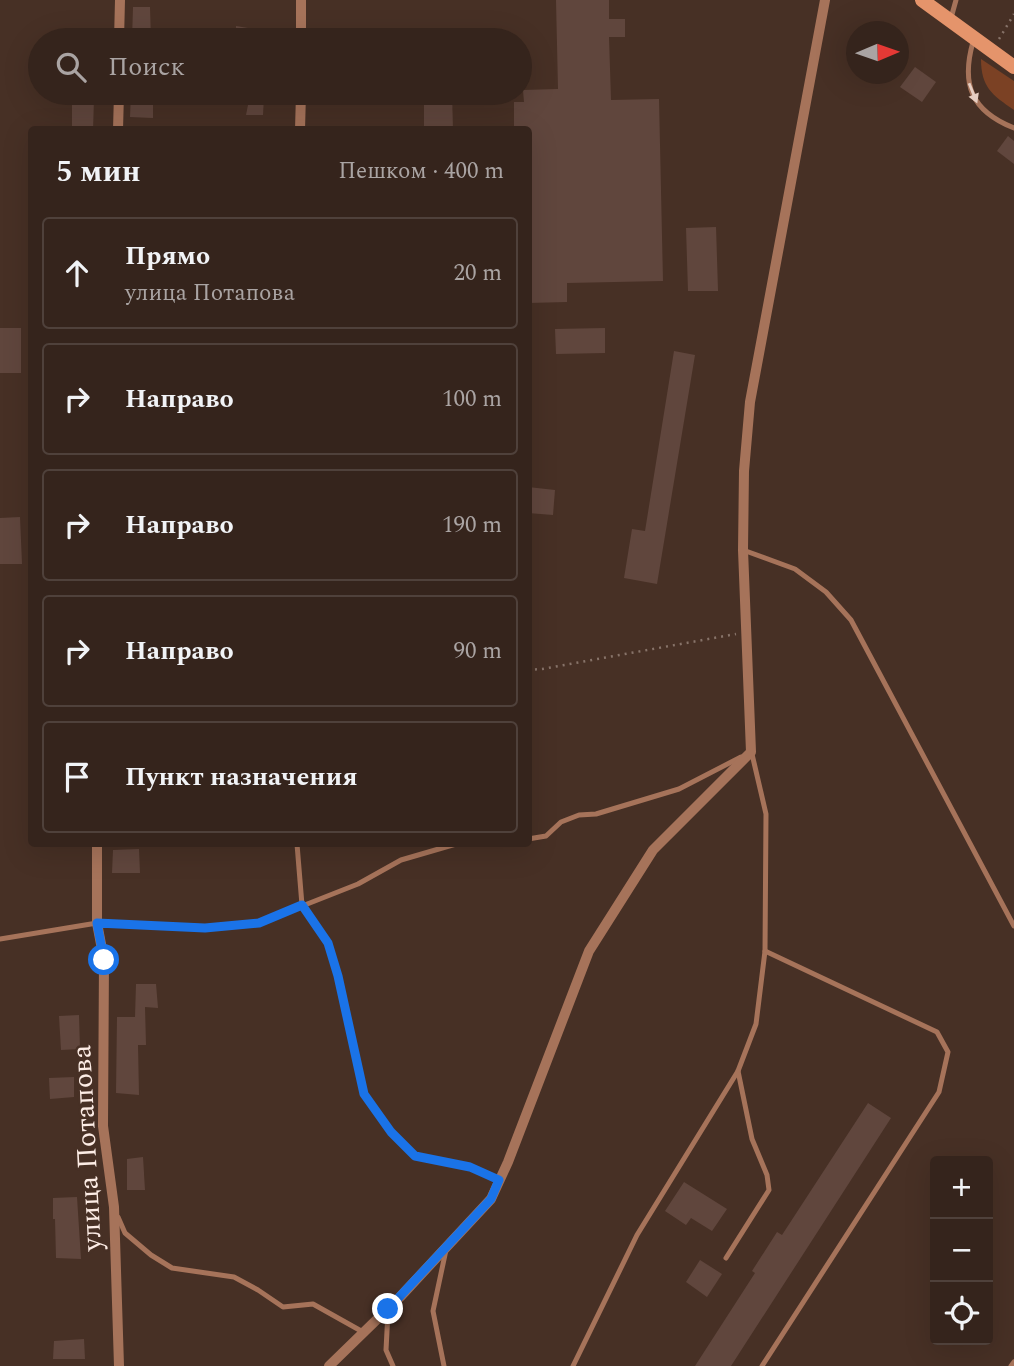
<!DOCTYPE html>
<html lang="ru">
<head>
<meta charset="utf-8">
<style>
	body { margin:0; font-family:Spectral,serif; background:#403029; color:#f1f3f6 }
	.controls { position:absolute; right:21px; bottom:21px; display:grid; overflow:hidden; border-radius:7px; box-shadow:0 7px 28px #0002 }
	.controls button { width:63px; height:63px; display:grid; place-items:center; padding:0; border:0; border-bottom:2px solid #4f413b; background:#35241c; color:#f1f3f6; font:35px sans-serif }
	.compass { position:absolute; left:846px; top:21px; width:63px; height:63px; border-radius:50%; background:#35241c; box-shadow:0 7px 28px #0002; rotate:88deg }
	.stop { position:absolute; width:21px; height:21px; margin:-16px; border:5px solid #1a73e8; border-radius:50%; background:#fff }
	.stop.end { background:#1a73e8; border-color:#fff; box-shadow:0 2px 7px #0008 }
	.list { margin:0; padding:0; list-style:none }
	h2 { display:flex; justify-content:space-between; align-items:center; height:91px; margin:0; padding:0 28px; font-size:30px }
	h2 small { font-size:23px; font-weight:400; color:#aaa4a3 }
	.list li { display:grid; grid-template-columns:46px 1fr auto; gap:21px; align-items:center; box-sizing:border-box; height:112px; margin:0 14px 14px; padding:0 14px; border:2px solid #4f413b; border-radius:7px }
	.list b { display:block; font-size:26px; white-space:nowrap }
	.list p { margin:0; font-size:23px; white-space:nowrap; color:#aaa4a3 }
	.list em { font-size:23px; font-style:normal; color:#aaa4a3 }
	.icon { flex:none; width:38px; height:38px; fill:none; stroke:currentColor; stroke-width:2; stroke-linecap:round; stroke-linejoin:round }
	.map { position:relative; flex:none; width:1014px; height:1366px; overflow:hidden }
	.search { position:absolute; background:#35241c; box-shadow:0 7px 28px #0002; left:28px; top:28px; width:504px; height:77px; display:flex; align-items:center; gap:18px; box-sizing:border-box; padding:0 24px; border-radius:38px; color:#aaa4a3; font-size:26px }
	.panel { position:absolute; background:#35241c; box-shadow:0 7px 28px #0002; left:28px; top:126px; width:504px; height:721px; border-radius:7px }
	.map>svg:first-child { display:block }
	.green { fill:#7b4124 }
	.building { fill:#60463d }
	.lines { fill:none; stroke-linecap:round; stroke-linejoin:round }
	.path { stroke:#877369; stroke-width:2.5; stroke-dasharray:2 5; stroke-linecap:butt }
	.lane { stroke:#a6735a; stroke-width:5 }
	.street { stroke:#a6735a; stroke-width:10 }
	.secondary { stroke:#e5946b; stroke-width:14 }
	.oneway { fill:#e6cec2 }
	.route { stroke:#1a73e8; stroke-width:9 }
	.labels { text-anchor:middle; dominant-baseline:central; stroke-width:5; stroke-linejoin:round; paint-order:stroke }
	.street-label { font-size:28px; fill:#fcece5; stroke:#473025 }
</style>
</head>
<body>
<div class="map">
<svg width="1014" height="1366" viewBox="0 0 1014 1366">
	<rect width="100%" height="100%" fill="#473025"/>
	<path class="green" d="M981,59l33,22v29c-22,-15 -33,-23 -33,-51z"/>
	<g class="building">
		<path d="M556,0h53v19h16v18h-16l2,63 48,-1 4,182 -96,2v19l-39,1v-173h-14v-28h10l-1,-12 35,-1z"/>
		<path d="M133,7h17l1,33h-19z"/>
		<path d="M236,26l12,2v12h-12z"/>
		<path d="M915,67l21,15 -14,20 -22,-15z"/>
		<path d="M131,93h22v25l-23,-1z"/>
		<path d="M424,93h28l1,37h-29z"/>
		<path d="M250,95l14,1 -1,19h-17z"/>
		<path d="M72,98h22l-1,32h-21z"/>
		<path d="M1008,136l6,5v23l-17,-13z"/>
		<path d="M716,227l2,64h-30l-2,-63z"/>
		<rect x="0" y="328" width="21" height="45"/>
		<path d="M605,328v25l-49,1 -1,-25z"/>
		<path d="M674,351l21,4 -38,229 -33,-6 8,-49 13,2z"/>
		<path d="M528,487l27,3 -2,25 -25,-2z"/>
		<path d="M20,517l2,47h-22v-46z"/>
		<path d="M139,849l1,24h-28l1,-23z"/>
		<path d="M136,984h20l2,24 -13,-1 1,38h-8l1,50 -23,-2 1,-76h18z"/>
		<path d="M79,1015l1,34 -19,1 -2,-34z"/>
		<path d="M74,1077v20l-24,2 -1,-21z"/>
		<path d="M868,1103l23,15 -160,248h-36l60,-93 -3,-2 25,-39 5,3z"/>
		<path d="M143,1157l2,33h-18v-31z"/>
		<path d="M684,1182l43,27 -15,22 -21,-13 -5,7 -21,-14z"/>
		<path d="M77,1197l4,62 -25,-1 -1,-39h-2v-21z"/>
		<path d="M700,1260l22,14 -15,23 -21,-15z"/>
		<path d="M84,1339l1,20h-32l1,-18z"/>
	</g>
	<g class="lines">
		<g class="path">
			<path d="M999,39l15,-25"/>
			<path d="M528,670l14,-1 194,-35"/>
		</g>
		<g class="lane">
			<path d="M951,18l5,-18"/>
			<path d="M973,42c-12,42 -2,69 41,86"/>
			<path d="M743,550l52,19 31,23 25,28 163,306"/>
			<path d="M528,839l18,-3 15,-14 18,-7 17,-1 83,-25 62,-32"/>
			<path d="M297,844l5,61 26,38 10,33 26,118 27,38 25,24 54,11 28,13"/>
			<path d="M0,939l97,-16 108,5 54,-5 99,-39 43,-24 55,-16"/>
			<path d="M118,1217l7,16 26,22 21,13 62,9 24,13 25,17 30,-3 50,28"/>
			<path d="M726,1258l43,-68 -2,-15 -15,-36 -14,-68"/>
			<path d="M388,1312l-2,38 7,16"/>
			<path d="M444,1366l-11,-55 13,-61"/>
			<path d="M573,1366l64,-131 101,-164 18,-47 9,-73 1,-137 -14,-60"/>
			<path d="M762,1366l177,-274 9,-40 -11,-20 -172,-81"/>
			<path d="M1011,1366l3,-4"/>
		</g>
		<g class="street">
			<path d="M119,40l1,-40"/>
			<path d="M301,40v-40"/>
			<path d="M118,130l1,-37"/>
			<path d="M300,130l1,-37"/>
			<path d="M97,844v79l7,37 -1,166 11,81 5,159"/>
			<path d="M329,1366l71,-69 91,-98 17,-37 81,-211 64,-101 98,-98 -8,-202 1,-79 6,-69 75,-402"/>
		</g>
		<path class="secondary" d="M922,0l92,67"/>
	</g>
	<defs><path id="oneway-solid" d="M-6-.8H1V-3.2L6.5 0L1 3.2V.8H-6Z" transform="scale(1.75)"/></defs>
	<use class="oneway" href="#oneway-solid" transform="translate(973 93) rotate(68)"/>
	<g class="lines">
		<path class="route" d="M104,960l-7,-37 108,5 54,-5 43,-18 26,38 10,33 26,118 27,38 24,24 55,11 29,13 -8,19 -103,110"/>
	</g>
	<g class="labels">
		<g class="street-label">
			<text transform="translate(87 1148) rotate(-93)">улица Потапова</text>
		</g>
	</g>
</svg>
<div class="controls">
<button>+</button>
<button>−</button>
<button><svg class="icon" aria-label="locate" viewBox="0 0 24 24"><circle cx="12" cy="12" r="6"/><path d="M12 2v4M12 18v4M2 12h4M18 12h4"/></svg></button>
</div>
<svg class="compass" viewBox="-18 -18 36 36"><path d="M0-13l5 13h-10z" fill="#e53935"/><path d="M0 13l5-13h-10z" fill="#aaa4a3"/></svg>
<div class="stop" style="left:104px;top:960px"></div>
<div class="stop end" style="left:388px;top:1309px"></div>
<div class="search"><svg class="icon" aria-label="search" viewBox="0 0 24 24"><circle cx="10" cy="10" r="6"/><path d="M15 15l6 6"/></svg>Поиск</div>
<section class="panel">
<h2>5 мин<small>Пешком · 400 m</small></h2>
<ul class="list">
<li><svg class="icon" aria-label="ahead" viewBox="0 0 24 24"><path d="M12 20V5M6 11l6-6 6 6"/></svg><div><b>Прямо</b><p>улица Потапова</p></div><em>20 m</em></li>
<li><svg class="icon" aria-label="right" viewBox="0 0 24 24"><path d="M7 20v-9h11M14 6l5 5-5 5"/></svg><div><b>Направо</b></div><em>100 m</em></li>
<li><svg class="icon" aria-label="right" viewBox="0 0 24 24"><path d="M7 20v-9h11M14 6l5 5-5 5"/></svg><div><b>Направо</b></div><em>190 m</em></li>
<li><svg class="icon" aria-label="right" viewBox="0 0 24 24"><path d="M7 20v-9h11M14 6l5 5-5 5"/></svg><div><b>Направо</b></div><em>90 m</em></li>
<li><svg class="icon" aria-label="arrive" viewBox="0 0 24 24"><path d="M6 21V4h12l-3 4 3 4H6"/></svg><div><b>Пункт назначения</b></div></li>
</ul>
</section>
</div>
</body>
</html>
